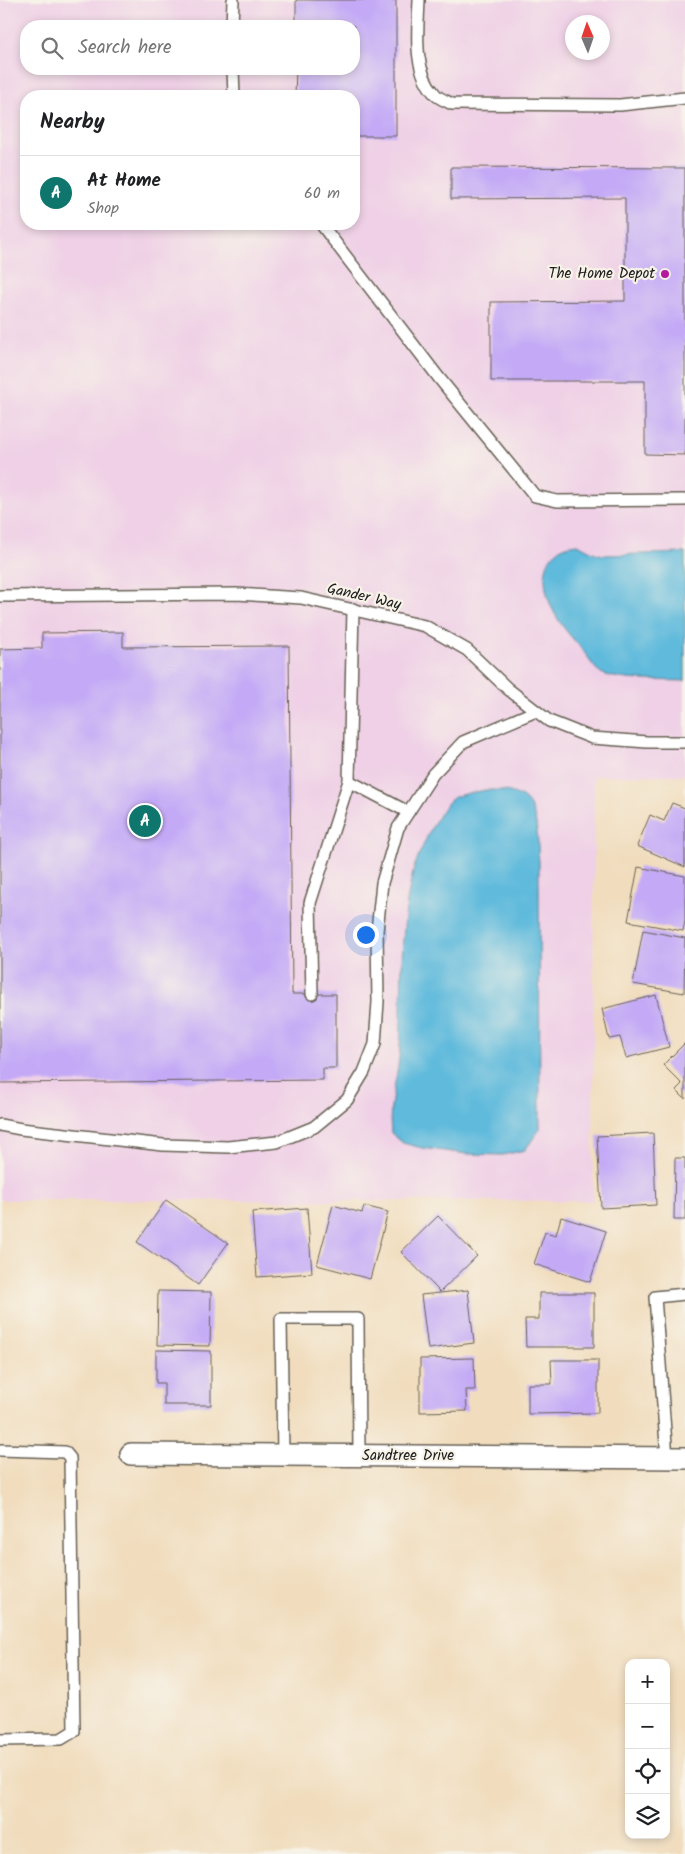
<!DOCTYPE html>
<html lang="en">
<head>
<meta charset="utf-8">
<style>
	body { margin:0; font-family:Kalam,sans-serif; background:#f6f6f6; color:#202124 }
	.controls { position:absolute; right:15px; bottom:15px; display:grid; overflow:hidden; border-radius:10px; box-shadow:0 2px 8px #0003 }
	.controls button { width:45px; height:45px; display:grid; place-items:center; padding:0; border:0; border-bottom:1px solid #e0e0e0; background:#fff; color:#202124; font:25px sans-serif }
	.compass { position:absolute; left:565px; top:15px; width:45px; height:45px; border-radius:50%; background:#fff; box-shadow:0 2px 8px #0003; rotate:358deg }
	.you { position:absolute; left:365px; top:934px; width:18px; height:18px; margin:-12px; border:4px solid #fff; border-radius:50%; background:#1a73e8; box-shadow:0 0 0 8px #1a73e833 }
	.badge { display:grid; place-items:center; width:32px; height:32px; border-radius:50%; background:#0f766e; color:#fff; font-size:16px; font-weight:700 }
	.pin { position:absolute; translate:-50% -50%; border:2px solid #fff; box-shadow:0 1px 5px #0006 }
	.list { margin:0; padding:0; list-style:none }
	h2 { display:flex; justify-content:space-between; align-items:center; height:65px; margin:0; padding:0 20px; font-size:21px }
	h2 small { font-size:16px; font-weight:400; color:#757577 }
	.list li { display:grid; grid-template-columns:32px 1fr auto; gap:15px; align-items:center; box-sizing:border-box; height:75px; padding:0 20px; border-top:1px solid #e0e0e0 }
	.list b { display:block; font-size:19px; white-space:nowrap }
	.list p { margin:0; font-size:16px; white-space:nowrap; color:#757577 }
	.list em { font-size:16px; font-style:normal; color:#757577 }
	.icon { flex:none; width:28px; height:28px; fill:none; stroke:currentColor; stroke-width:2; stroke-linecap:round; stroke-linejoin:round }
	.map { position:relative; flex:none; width:685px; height:1854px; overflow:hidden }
	.search { position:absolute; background:#fff; box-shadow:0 2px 8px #0003; left:20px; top:20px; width:340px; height:55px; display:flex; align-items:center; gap:12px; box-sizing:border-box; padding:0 18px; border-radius:20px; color:#757577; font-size:19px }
	.panel { position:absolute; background:#fff; box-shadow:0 2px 8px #0003; left:20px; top:90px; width:340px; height:140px; border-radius:20px }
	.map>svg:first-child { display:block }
	.built { fill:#efd0e6; fill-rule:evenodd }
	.water { fill:#5ebadc; stroke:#3d6b7c }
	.building { fill:#c4aaf6 }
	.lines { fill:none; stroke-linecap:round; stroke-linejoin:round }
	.lane-casing { stroke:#676055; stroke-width:14 }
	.street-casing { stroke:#676055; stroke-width:24 }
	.lane { stroke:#fff; stroke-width:11 }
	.street { stroke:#fff; stroke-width:21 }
	.poi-dot { fill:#b5179e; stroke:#f7f3e8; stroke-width:2 }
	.labels { text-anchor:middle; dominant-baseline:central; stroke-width:4.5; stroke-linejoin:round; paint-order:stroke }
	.poi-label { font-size:15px; fill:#1c1c1c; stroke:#f7f3e8; text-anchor:end }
	.street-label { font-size:15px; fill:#1c1c1c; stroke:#f7f3e8 }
</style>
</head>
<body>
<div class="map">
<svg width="685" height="1854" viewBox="0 0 685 1854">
	<rect width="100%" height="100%" fill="#f7f3e8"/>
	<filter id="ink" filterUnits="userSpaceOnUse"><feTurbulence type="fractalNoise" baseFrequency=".02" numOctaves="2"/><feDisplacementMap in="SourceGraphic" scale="10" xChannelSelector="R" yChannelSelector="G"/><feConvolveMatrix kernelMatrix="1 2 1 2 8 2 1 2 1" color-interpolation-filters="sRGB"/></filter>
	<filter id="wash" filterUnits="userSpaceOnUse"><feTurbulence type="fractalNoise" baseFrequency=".0096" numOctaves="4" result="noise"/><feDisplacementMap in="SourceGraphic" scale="20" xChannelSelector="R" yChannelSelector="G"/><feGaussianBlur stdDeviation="1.12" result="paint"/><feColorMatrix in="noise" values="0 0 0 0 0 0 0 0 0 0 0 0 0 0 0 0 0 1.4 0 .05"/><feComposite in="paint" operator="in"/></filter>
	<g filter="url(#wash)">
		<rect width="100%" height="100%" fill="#f1ddbe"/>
		<path class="built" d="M0,0h685v775l-91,1 -1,425 -593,-1zM572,22h30v30h-30zM26,26h328v43h-328zM26,96h328v128h-328z"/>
		<g class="water">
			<path d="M577,544c10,4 16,10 27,11l81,-2v128c-22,-1 -65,1 -84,-8 -7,-4 -14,-17 -19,-24 -10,-11 -21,-23 -28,-37 -14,-26 -15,-65 23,-68z"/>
			<path d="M485,790c12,0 24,0 35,6 20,10 17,46 19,66l1,267 -15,21 -22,5 -36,-1 -45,-6 -19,-5 -12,-10c-4,-30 8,-56 9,-86 3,-61 -2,-123 15,-182 3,-9 8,-19 12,-28 5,-10 16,-32 25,-38 5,-5 25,-7 33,-9z"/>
		</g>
		<g id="blocks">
			<g class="building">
				<path d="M296,0h100v136h-42v-40h-59l1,-27h58v-43h-58z"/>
				<path d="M451,167l234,1v287l-40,-1v-73h-154v-79l134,-1v-103l-174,1z"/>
				<path d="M123,632v15l166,-1 3,348h44v74h-13v12l-323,3v-434l42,-1v-15z"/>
				<path d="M672,803l13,5v59l-48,-21 13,-31 14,6z"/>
				<path d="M638,867l47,9v45l-2,10 -55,-10z"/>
				<path d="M643,930l42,8 -1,55 -51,-9z"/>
				<path d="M656,995l13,52 -43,11 -6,-21 -11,2 -7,-30z"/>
				<path d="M685,1043v56l-9,-9 6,-6 -19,-19z"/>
				<path d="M653,1133l3,72 -55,3 -4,-72z"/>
				<path d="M675,1158h10v62h-11z"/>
				<path d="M166,1200l62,43 -30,42 -61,-43z"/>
				<path d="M333,1205l29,8 2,-7 24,6 -18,67 -53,-14z"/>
				<path d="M307,1208l5,65 -55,4 -5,-65z"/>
				<path d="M438,1216l39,40 -37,36 -39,-40z"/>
				<path d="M561,1217l45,14 -16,51 -56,-18 11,-32 11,3z"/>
				<path d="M468,1290l6,53 -46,6 -7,-54z"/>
				<path d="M158,1291l53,1 -1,54 -53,-1z"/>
				<path d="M539,1293h55v54h-68l-1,-28h14z"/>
				<path d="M156,1350l55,1v54h-47v-22h-8z"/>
				<path d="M474,1358l1,32h-9l1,21 -47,1v-53z"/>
				<path d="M551,1360h47v53l-70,1v-30h24z"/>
			</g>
		</g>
	</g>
	<g filter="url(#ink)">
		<use href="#blocks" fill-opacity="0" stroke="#676055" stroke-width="1"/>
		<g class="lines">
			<defs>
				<g id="lane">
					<path d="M419,0c-1,31 -7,69 16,94 4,5 12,7 17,10l168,1 65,-7"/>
					<path d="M232,26l1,-26"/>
					<path d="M233,69l1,27"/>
					<path d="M321,224l118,154 96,118 22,5 128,-1"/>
					<path d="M0,596l236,-2 65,4 124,28 42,24 41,39 41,32 43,17 55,4h38"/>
					<path d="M353,609l-4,172 59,31"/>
					<path d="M312,994l-2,-91 39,-122"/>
					<path d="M0,1125l21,4 142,16 65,2 49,-5 37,-15 33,-27 17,-28 11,-28 3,-42 -1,-71 5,-48 16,-55 35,-54 30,-32 73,-31"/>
					<path d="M0,1450l65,2 5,6 4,273 -13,8 -61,1"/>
					<path d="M283,1455l-2,-136h77l1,137"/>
					<path d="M667,1458l-12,-161 30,-3"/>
				</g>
				<path id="street" d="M131,1454l554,4"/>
			</defs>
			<use href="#lane" class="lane-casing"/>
			<use href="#street" class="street-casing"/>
			<use href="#lane" class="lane"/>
			<use href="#street" class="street"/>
		</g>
	</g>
	<circle class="poi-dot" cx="665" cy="274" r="5"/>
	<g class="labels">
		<g class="poi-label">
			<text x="655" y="274">The Home Depot</text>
		</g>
		<g class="street-label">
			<text transform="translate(364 597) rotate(13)">Gander Way</text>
			<text x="408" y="1456">Sandtree Drive</text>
		</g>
	</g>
</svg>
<div class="controls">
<button>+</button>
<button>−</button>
<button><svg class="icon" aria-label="locate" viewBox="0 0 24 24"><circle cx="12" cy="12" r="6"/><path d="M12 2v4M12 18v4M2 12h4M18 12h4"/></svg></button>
<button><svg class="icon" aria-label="layers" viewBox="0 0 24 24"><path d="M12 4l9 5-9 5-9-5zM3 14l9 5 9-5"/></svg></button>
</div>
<svg class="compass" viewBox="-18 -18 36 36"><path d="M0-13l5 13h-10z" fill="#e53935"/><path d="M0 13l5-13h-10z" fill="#757577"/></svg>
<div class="you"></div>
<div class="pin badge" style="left:145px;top:821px">A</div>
<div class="search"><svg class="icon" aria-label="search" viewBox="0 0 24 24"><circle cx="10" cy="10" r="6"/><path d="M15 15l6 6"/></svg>Search here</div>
<section class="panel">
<h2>Nearby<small></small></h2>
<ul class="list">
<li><span class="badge">A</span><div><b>At Home</b><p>Shop</p></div><em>60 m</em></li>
</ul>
</section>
</div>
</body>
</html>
